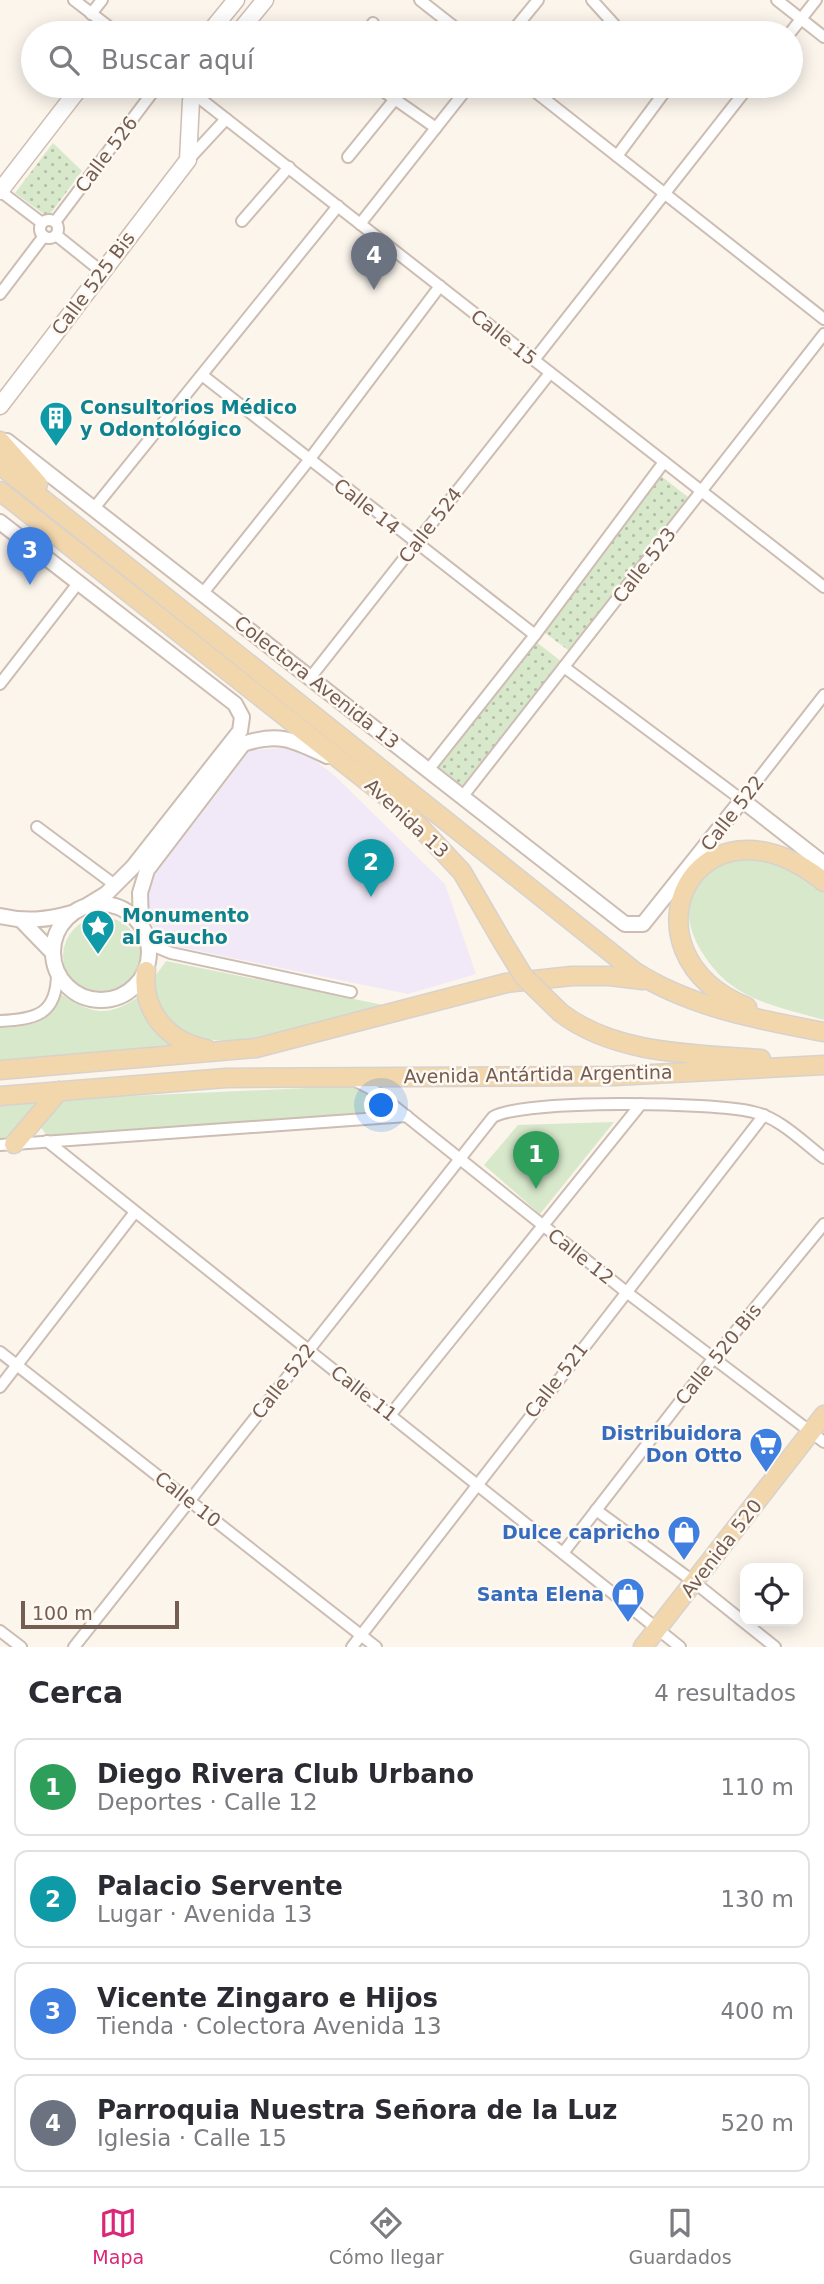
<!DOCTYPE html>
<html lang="es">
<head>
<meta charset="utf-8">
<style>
	body { margin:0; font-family:"DejaVu Sans",sans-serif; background:#f7f7f7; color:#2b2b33 }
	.controls { position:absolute; right:21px; bottom:21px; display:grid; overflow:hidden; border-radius:14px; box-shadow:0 4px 18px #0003 }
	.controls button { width:63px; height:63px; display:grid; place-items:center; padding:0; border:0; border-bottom:2px solid #e1e1e2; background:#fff; color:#2b2b33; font:35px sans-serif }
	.scale { position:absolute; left:21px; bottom:18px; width:158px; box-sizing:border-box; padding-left:7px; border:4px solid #755d51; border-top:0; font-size:19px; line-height:24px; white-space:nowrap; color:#755d51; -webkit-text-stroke:5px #fef9f3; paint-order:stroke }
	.you { position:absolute; left:382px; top:1106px; width:24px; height:24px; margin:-18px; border:5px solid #fff; border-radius:50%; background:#1a73e8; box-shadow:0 0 0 10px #1a73e833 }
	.badge { display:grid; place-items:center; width:46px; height:46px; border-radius:50%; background:#db2777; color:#fff; font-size:23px; font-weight:700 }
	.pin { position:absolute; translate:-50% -58px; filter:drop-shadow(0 2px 4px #0008) }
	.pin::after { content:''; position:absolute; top:37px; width:24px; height:21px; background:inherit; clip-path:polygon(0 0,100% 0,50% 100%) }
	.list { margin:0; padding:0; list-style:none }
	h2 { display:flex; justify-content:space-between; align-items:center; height:91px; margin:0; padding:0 28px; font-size:30px }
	h2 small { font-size:23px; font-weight:400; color:#7c7c81 }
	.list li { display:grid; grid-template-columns:46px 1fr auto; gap:21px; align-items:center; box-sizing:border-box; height:98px; margin:0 14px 14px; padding:0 14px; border:2px solid #e1e1e2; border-radius:14px }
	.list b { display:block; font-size:26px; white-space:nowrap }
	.list p { margin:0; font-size:23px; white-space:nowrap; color:#7c7c81 }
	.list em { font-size:23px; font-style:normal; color:#7c7c81 }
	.icon { flex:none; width:38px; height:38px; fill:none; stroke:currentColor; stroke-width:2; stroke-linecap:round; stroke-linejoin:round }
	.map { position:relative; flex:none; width:824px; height:1647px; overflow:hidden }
	.search { position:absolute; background:#fff; box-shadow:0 4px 18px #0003; left:21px; right:21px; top:21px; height:77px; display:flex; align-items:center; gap:18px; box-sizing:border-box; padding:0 24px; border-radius:38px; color:#7c7c81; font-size:26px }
	.sheet { height:539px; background:#fff }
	nav { display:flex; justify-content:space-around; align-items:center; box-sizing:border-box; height:98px; border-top:2px solid #e1e1e2; background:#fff; font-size:19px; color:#7c7c81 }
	nav a { display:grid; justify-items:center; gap:4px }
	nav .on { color:#db2777 }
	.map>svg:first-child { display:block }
	.education { fill:#f2e9f8 }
	.grass { fill:#d8e8cb }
	.park { fill:url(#park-dots) }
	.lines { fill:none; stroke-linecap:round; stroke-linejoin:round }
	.minor-casing { stroke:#cdbdb3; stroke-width:14 }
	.tertiary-casing { stroke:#cdbdb3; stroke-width:18 }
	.secondary-casing { stroke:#cfbdb1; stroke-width:19 }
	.primary-casing { stroke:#d8d2ce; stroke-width:21 }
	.minor { stroke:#fff; stroke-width:10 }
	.tertiary { stroke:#fff; stroke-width:14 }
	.secondary { stroke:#fff; stroke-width:16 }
	.primary { stroke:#f2d6ac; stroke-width:18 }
	.primary-bridge-casing { stroke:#d8d2ce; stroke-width:21; stroke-linecap:butt }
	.primary-bridge { stroke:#f2d6ac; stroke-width:18 }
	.labels { text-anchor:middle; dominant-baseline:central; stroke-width:5; stroke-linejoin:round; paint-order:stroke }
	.street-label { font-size:19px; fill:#755d51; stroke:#fef9f3 }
	.culture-label { font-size:19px; font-weight:bold; fill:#0d838f; stroke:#fef9f3; text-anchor:start }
	.shop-label { font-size:19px; font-weight:bold; fill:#366cbe; stroke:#fef9f3; text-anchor:end }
</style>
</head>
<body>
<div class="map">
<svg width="824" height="1647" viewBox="0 0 824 1647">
	<defs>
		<pattern id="park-dots" width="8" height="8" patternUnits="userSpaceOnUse" patternTransform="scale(1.75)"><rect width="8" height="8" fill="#d8e8cb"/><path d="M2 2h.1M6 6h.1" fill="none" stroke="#b4bfa7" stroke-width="1.8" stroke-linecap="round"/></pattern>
	</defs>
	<rect width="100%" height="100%" fill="#fbf5ec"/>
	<path class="education" d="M297,747l37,28 111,109 31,90 -68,20 -234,-48 -17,-11 -9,-19 -2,-20 8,-20 96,-126z"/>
	<g class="grass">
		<path d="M741,857c40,3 51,9 83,34v129c-31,-9 -69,-16 -94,-36 -22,-17 -48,-55 -40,-84 5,-22 32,-37 51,-43z"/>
		<circle cx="102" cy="956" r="39"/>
		<path d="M166,961l222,45c-56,15 -188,69 -227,3 -5,-8 -5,-22 -7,-31z"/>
		<path d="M61,994c32,22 49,23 80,1l11,32 36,22 -188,14v-35c29,-2 51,-3 61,-34z"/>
		<path d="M351,1086l56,30 -359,21 -9,-12 26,-26z"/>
		<path d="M41,1101l-34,38 -7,1v-36z"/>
		<path d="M614,1122l-74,92 -56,-49 34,-40z"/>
	</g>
	<g class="park">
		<path d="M53,143l29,28 -34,46 -33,-24z"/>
		<path d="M661,476l27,21 -116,156 -28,-21z"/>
		<path d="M535,641l27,21 -97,126 -28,-21z"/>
	</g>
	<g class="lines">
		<defs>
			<g id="minor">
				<path d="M74,0l43,33"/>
				<path d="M420,0l42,33"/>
				<path d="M592,0l30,33"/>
				<path d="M777,0l47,37"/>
				<path d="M91,14l11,-14"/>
				<path d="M365,33l8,-10"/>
				<path d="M511,33l27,-33"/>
				<path d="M790,33l26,-33"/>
				<path d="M184,86l640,501"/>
				<path d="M376,86l60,42"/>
				<path d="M528,86l296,233"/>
				<path d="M617,156l52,-70"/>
				<path d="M348,157l47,-58"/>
				<path d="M188,160l38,-41"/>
				<path d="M0,191l42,32"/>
				<circle cx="49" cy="229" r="9"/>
				<path d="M242,221l47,-54"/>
				<path d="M55,222l97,-129 -1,-7"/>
				<path d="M360,224l109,-138"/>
				<path d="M56,235l45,36"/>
				<path d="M0,294l44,-58"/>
				<path d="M534,360l215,-274"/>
				<path d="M202,375l333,260"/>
				<path d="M95,507l243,-301"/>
				<path d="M203,593l106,-133 131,-174"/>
				<path d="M564,667l178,133 82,-105"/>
				<path d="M310,678l240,-305"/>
				<path d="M0,684l79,-102"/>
				<path d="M429,769l106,-134 129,-173"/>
				<path d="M463,796l361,-462"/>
				<path d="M37,827l78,58"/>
				<path d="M149,944l22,9 180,39"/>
				<path d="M0,1021c36,-2 57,-6 57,-48"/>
				<path d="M356,1081l19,10 250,200 199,151"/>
				<path d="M47,1141l633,506"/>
				<path d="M0,1145l407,-29"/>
				<path d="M0,1352l376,295"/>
				<path d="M0,1387l135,-175"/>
				<path d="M391,1414l250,-310"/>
				<path d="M596,1510l98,72 81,65"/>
				<path d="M563,1553l150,-194 111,-135"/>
				<path d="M0,1631l21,16"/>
				<path d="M74,1647l419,-530c32,-18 220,-15 260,-5 26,5 51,31 71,46"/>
				<path d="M352,1647l412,-532"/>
			</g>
			<g id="tertiary">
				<path d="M7,441l618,483h18l99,-124 82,64"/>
				<path d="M0,522l235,182 7,13 -2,14 -107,136 -27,27 -18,11"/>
				<circle cx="101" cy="952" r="48"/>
				<path d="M0,916c26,6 47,4 72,-3"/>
				<path d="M22,921l30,31"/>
				<path d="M141,924l-1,-31 7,-23 96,-126c37,-12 50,-4 84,12"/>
			</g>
			<g id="secondary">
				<path d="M209,33l27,-33"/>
				<path d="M238,33l27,-33"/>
				<path d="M0,191l81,-105"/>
				<path d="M0,406l188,-246 3,-59 6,-15"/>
			</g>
			<g id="primary">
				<path d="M0,441l38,43"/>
				<path d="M0,465l634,506c55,36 126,49 190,61"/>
				<path d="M0,491l406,321 56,60 40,69"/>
				<path d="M146,971c-5,40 22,71 61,78"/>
				<path d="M747,1007c-134,-54 -52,-228 77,-125"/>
				<path d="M561,1013c55,42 134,41 200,46"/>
				<path d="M0,1070l256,-22 250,-65 66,-7h38l33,4"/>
				<path d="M0,1096l226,-18 388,-2 210,-11"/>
				<path d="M14,1144l45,-53"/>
				<path d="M643,1647l181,-232"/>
			</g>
		</defs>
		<use href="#minor" class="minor-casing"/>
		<use href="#tertiary" class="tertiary-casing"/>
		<use href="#secondary" class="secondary-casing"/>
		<use href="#primary" class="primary-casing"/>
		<use href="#minor" class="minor"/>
		<use href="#tertiary" class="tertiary"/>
		<use href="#secondary" class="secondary"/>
		<use href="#primary" class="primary"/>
		<defs>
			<path id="primary-bridge" d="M502,941l22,36 37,36"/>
		</defs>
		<use href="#primary-bridge" class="primary-bridge-casing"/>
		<use href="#primary-bridge" class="primary-bridge"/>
	</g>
	<defs>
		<symbol id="building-pin" viewBox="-11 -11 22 30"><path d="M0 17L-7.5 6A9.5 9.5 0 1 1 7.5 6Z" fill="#0f9aa8" stroke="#fef9f3"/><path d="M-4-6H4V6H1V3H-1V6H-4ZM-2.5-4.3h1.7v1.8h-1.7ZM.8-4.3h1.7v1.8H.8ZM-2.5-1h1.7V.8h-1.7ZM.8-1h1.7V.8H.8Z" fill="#fff"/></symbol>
		<symbol id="sight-pin" viewBox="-11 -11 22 30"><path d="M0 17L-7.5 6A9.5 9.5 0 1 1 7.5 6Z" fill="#0f9aa8" stroke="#fef9f3"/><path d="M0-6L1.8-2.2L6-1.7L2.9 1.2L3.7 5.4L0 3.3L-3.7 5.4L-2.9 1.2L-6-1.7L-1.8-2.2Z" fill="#fff"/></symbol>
		<symbol id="supermarket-pin" viewBox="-11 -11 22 30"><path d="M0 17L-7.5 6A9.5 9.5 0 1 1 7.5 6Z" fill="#3f7fe0" stroke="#fef9f3"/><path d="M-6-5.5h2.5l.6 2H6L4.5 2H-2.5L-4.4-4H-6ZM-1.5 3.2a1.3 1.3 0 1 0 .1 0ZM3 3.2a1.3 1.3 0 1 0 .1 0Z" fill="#fff"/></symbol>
		<symbol id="shop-pin" viewBox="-11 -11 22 30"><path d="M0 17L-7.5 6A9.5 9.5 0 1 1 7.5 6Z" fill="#3f7fe0" stroke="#fef9f3"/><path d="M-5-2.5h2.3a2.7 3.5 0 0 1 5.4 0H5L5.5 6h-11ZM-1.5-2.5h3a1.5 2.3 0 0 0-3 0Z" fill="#fff"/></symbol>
	</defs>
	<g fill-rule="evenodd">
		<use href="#building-pin" x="37" y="399" width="38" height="52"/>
		<use href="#sight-pin" x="79" y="907" width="38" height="52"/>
		<use href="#supermarket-pin" x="747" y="1425" width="38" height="52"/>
		<use href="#shop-pin" x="665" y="1513" width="38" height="52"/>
		<use href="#shop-pin" x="609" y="1575" width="38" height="52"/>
	</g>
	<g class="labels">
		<g class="street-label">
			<text transform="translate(106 154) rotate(-53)">Calle 526</text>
			<text transform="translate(93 283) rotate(-53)">Calle 525 Bis</text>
			<text transform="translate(504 337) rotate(38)">Calle 15</text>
			<text transform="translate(367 506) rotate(38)">Calle 14</text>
			<text transform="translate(430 525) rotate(-52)">Calle 524</text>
			<text transform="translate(644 565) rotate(-52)">Calle 523</text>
			<text transform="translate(317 682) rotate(38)">Colectora Avenida 13</text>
			<text transform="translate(732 813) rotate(-52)">Calle 522</text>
			<text transform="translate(407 818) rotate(43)">Avenida 13</text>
			<text transform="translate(538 1074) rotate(-1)">Avenida Antártida Argentina</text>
			<text transform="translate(581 1256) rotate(38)">Calle 12</text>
			<text transform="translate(718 1354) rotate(-51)">Calle 520 Bis</text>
			<text transform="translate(556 1380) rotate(-52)">Calle 521</text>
			<text transform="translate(283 1381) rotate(-52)">Calle 522</text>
			<text transform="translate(364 1393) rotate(38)">Calle 11</text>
			<text transform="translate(188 1499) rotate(38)">Calle 10</text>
			<text transform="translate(721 1548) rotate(-52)">Avenida 520</text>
		</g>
		<g class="culture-label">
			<text x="80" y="407">Consultorios Médico<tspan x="80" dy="22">y Odontológico</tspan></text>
			<text x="122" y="915">Monumento<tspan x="122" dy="22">al Gaucho</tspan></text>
		</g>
		<g class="shop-label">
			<text x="742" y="1433">Distribuidora<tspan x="742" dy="22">Don Otto</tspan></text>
			<text x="660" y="1532">Dulce capricho</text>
			<text x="604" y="1594">Santa Elena</text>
		</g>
	</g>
</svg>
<div class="controls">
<button><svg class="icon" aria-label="locate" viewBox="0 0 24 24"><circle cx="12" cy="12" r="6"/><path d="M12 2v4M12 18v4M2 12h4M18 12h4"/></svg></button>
</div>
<div class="scale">100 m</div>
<div class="you"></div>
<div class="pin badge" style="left:536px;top:1189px;background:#2e9e5b">1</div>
<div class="pin badge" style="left:371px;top:897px;background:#0f9aa8">2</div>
<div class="pin badge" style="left:30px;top:585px;background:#3f7fe0">3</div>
<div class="pin badge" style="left:374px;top:290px;background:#6b7280">4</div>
<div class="search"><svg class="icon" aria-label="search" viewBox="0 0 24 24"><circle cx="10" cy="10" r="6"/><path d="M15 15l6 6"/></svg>Buscar aquí</div>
</div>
<section class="sheet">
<h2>Cerca<small>4 resultados</small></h2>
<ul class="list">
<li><span class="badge" style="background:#2e9e5b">1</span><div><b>Diego Rivera Club Urbano</b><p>Deportes · Calle 12</p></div><em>110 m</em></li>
<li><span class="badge" style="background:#0f9aa8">2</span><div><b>Palacio Servente</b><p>Lugar · Avenida 13</p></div><em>130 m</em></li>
<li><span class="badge" style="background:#3f7fe0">3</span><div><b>Vicente Zingaro e Hijos</b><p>Tienda · Colectora Avenida 13</p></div><em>400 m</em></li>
<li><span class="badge" style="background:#6b7280">4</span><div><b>Parroquia Nuestra Señora de la Luz</b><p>Iglesia · Calle 15</p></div><em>520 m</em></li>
</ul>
</section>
<nav>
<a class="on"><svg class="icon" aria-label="map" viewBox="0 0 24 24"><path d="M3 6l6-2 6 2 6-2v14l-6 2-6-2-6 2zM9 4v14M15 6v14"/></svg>Mapa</a>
<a><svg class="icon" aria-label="directions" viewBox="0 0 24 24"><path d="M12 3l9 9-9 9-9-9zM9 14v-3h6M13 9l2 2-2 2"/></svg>Cómo llegar</a>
<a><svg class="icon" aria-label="saved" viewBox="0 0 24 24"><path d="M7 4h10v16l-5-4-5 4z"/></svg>Guardados</a>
</nav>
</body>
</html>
